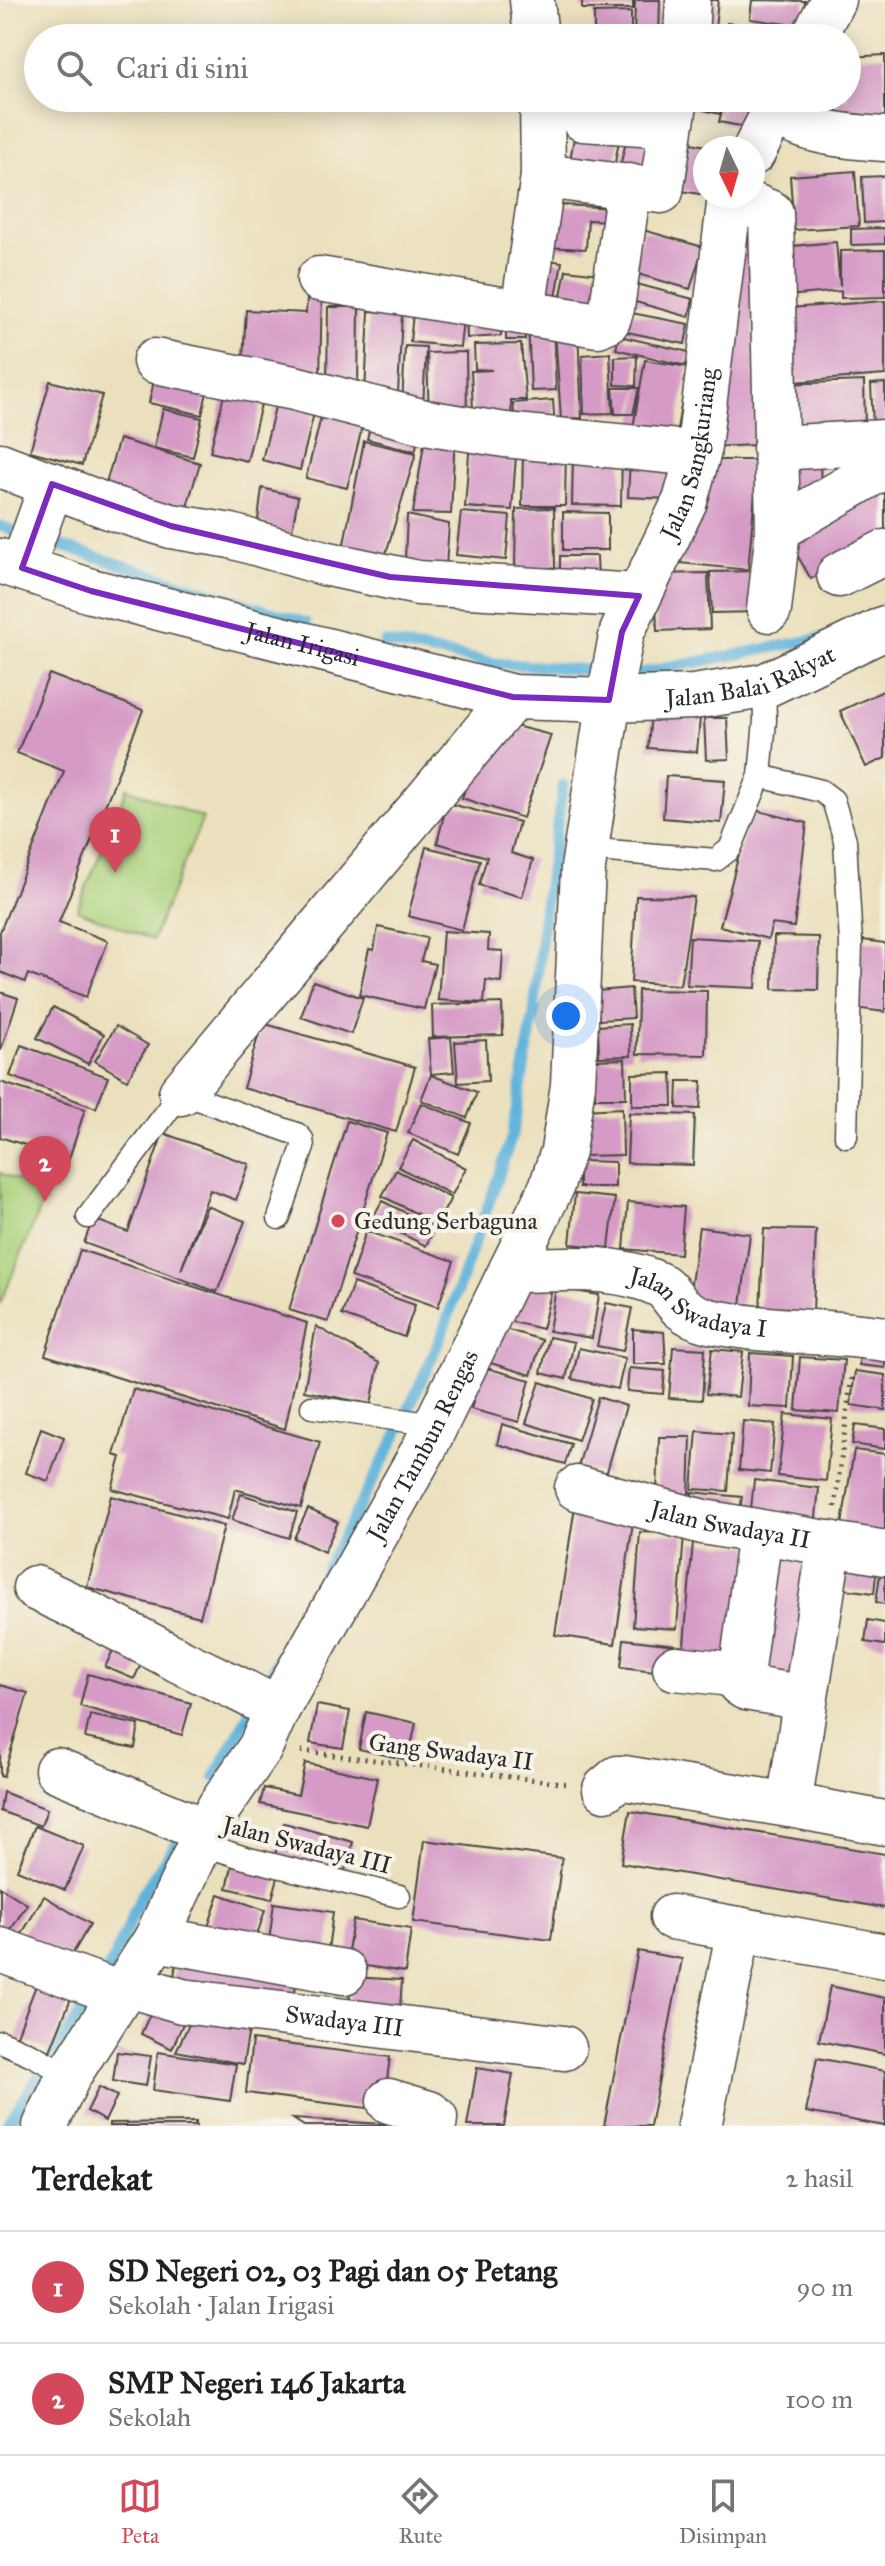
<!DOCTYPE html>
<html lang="id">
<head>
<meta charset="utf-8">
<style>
	body { margin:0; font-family:"IM FELL Great Primer",serif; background:#f6f6f6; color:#202124 }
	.compass { position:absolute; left:693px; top:136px; width:72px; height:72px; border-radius:50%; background:#fff; box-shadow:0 4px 20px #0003; rotate:175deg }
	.you { position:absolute; left:566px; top:1016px; width:28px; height:28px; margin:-20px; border:6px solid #fff; border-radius:50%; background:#1a73e8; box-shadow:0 0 0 12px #1a73e833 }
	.badge { display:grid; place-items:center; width:52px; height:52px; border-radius:50%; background:#d1495b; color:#fff; font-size:26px; font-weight:700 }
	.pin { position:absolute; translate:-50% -66px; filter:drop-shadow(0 2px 4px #0008) }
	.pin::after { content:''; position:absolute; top:42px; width:28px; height:24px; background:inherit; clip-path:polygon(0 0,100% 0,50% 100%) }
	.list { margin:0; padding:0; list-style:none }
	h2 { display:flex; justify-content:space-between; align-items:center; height:104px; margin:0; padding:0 32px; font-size:34px }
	h2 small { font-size:26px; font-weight:400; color:#757577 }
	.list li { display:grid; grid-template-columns:52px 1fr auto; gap:24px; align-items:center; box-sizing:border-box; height:112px; padding:0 32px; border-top:2px solid #e0e0e0 }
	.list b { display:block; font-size:30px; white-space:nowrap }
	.list p { margin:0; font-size:26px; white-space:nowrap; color:#757577 }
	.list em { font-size:26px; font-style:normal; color:#757577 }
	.icon { flex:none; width:44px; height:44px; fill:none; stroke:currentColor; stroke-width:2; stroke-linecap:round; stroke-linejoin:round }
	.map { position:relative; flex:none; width:885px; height:2126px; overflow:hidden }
	.search { position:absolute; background:#fff; box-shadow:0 4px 20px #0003; left:24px; right:24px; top:24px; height:88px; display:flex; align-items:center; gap:20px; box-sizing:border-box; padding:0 28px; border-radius:44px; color:#757577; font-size:30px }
	.sheet { height:328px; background:#fff }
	nav { display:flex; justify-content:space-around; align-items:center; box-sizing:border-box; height:112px; border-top:2px solid #e0e0e0; background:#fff; font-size:22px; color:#757577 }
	nav a { display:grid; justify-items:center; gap:4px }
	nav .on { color:#d1495b }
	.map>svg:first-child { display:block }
	.green { fill:#acd27c; stroke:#6c7e54; stroke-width:2 }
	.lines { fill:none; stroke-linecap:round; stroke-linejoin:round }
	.stream { stroke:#5fb3db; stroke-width:11 }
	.building { fill:#d59ac6 }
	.service-casing { stroke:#484641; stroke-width:25 }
	.minor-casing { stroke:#484641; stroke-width:47 }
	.tertiary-casing { stroke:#484641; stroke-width:47 }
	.path { stroke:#484641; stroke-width:5; stroke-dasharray:2 6; stroke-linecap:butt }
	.service { stroke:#fff; stroke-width:22 }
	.minor { stroke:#fff; stroke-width:44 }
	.tertiary { stroke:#fff; stroke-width:44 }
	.marked { fill:none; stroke:#7b2cbf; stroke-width:6; stroke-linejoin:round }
	.poi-dot { fill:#d1495b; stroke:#f7f3e8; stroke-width:3 }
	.labels { text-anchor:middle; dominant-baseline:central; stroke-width:8; stroke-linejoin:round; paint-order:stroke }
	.street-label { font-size:24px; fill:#2b2b2b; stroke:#f7f3e8 }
	.poi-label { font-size:24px; fill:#2b2b2b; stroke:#f7f3e8; text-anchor:start }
</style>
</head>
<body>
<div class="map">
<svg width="885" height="2126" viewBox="0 0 885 2126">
	<rect width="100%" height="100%" fill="#f7f3e8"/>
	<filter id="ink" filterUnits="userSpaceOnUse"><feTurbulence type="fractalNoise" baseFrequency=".0125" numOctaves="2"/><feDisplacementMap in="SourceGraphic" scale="16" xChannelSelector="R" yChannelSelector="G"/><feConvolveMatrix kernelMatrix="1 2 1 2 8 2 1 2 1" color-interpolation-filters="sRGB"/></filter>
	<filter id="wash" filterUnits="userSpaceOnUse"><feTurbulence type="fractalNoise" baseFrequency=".006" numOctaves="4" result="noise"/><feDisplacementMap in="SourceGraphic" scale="32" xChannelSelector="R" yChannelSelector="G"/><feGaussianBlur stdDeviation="1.8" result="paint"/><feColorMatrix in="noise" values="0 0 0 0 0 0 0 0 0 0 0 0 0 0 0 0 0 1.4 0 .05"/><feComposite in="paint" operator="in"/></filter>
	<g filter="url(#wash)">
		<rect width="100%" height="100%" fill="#ebe0bd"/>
		<g class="green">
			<path d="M127,788l76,30 -51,122 -75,-30z"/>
			<path d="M0,1173l47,19 -47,112z"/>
		</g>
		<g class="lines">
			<g class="stream">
				<path d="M0,526l24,8"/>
				<path d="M40,539l266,84"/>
				<path d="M385,643l109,20 111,8"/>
				<path d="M622,672l19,1 181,-35"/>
				<path d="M261,1692l137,-259 42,-94 54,-150 18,-53 22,-123 10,-102 19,-126"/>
				<path d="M215,1777l37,-70"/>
				<path d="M104,1980l38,-86 41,-61"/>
				<path d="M6,2126l88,-133"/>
			</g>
		</g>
		<g id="blocks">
			<g class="building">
				<rect x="582" y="0" width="51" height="9"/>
				<path d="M635,0h25l-1,38h-25z"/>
				<path d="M693,0h25l-4,38h-25z"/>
				<path d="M752,0l53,1 -3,25 -52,-7z"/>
				<path d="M631,12v26h-37v-25z"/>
				<path d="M727,23l59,5 -1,10h-59z"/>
				<path d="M885,55v71l-47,3 -2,-31h11v-41z"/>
				<path d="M680,98h43l-3,16 -41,-10z"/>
				<path d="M725,98l31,14 -5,16 -32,-6z"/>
				<path d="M577,122l44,8 -9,49 -44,-8z"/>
				<path d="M630,126l25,7 -12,52 -26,-7z"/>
				<path d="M682,141l29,6 -6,1v47l-34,-6z"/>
				<path d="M855,171l4,55 -65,4 -4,-54z"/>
				<path d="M885,176v46l-21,1 -2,-46z"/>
				<path d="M546,204l67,4 -1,13 -24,-1 -2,29 -43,-2z"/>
				<path d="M741,213l9,25 7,207 -50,2z"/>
				<path d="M885,228v16l-34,1v-16z"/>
				<path d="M643,230l60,17 -13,42 -59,-17z"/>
				<path d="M836,242l4,44v-35l45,-1v47l-44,1v-7l-55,5 -5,-49z"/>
				<path d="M536,258l26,4 -7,42 -25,-4z"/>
				<path d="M566,270l35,4 -8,38 -34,-7z"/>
				<path d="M637,284l56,15 -4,18 -57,-16z"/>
				<path d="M308,286h14l-2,94 -78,-5 4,-65 60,3z"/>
				<path d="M885,301v74l-104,8 -6,-74z"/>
				<path d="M328,307h31l-1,81 -31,-1z"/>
				<path d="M369,311l33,2 -4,81 -33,-1z"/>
				<path d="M500,311l1,25 -34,2 -1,-25z"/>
				<path d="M621,311l68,13 -4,20 -68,-14z"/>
				<path d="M413,314l50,6 -3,27 -50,-5z"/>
				<path d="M506,316l18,1 1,23h-19z"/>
				<path d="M553,320l3,70 -25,1 -3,-70z"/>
				<path d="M578,331l4,87 -21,1 -6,-87z"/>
				<path d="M619,336l70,16 -3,14 -70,-17z"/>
				<path d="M521,344l5,56h-15l1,26 -38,2 -3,-57 21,-1 -17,-1 -1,-24z"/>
				<path d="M405,346l21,1 -3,60 -21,-1z"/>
				<path d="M466,352l1,65 -38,1 -2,-65z"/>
				<path d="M610,353l3,60 -29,1 -2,-59z"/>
				<path d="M637,356l-1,30 -21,-1v-28z"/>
				<path d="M645,360l43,7 -14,79 -43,-7z"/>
				<path d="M155,376l53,11 -6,28 -53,-12z"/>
				<path d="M50,381l52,14 -20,70 -52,-14z"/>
				<path d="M864,381l1,46 -82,3v-46z"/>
				<path d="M885,383v44h-12l-2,-43z"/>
				<path d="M613,388h26l-6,26h-18z"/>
				<path d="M225,391l37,9 -15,61 -37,-9z"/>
				<path d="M277,399l38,10 -15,61 -38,-10z"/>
				<path d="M553,400l2,29 -39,2 -3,-28z"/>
				<path d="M163,409l39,9 -9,39 -39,-9z"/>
				<path d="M323,409l41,11 -17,68 -41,-10z"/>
				<path d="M374,411l49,12 -8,28 -48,-12z"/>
				<path d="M426,431l29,3 -4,80 -38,-1z"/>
				<path d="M119,439l81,24 -17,57 -81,-24z"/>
				<path d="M470,440l47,3 -5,67 -47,-3z"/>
				<path d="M364,441l52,12 -35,117 -41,-6z"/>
				<path d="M523,448l43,1 -1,57h-43z"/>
				<path d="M573,453h49l-1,53 -49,-1z"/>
				<path d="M630,460l40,3 -2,36 -40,-2z"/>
				<path d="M713,460h45l-10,110 -69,-7z"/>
				<path d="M820,460l1,33h-39v-32z"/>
				<path d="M885,475v64l-74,40 -26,-45z"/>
				<path d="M262,488l36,9 -7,39 -33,-16z"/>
				<path d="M554,508l1,60h-40l1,-59z"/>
				<path d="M461,512l49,4 -4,44 -50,-5z"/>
				<path d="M563,512l45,1v37h-45z"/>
				<path d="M407,515l42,9 -3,43 -41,-7z"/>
				<path d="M560,556h37l1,22 -38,1z"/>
				<path d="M758,571l1,41 -47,1 -2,-41z"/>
				<path d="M708,573l2,56 -53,2 -2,-57z"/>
				<path d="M49,674l94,36 -84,212 49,19 -22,56 -58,-23 -3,8 -25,-10v-40l64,-161 -47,-18z"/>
				<path d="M885,690v68l-19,9 -26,-56z"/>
				<path d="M651,713l49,4 -3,35 -49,-4z"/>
				<path d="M704,718h23l2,41 -23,1z"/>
				<path d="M515,726l36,9 -28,83 -61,-20 15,-45z"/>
				<path d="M666,776l59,4 -4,43 -58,-5z"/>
				<path d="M447,803l72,19 -8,31 22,7 -11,37 -43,-12 8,-28 -50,-14z"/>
				<path d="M751,809l56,14 -13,104 -22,-3 -4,15 -48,-13z"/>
				<path d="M426,847l54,13 -18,70 -54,-14z"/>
				<path d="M636,896l58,1 -14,88 -49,-3z"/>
				<path d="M378,927l49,11 -6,23 14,3 -11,45 -65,-14 10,-46 5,1z"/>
				<path d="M443,931l46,3 -1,16 15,1 -2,31 -15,-2 -2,23 -46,-3z"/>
				<path d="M774,936l45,1 -1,53 -45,-1z"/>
				<path d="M690,937l68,4 -2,47 -69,-3z"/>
				<path d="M863,940l22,3v69l-31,-4z"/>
				<path d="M313,981l50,17 -12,36 -50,-17z"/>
				<path d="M631,988l2,30 -34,2 -1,-29z"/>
				<path d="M638,990l69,1 -1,64 -69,-1z"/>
				<path d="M0,992l18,6 -17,52h-1z"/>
				<path d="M502,1003l1,32 -70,2 -1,-32z"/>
				<path d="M53,1007l51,27 -16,30 -51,-26z"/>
				<path d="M262,1023l153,44 -19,65 -153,-44z"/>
				<path d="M630,1024l1,32 -32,1 -1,-31z"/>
				<path d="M116,1026l32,19 -21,35 -32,-19z"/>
				<path d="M451,1037l3,35 -23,2 -3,-35z"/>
				<path d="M486,1040l2,41 -30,2 -3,-41z"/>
				<path d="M21,1045l87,32 -12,31 -86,-32z"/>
				<path d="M625,1059l1,39h-31v-38z"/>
				<path d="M672,1073l1,33h-41v-32z"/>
				<path d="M431,1075l46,17 -10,26 -46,-18z"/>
				<path d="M678,1081h24l-2,28 -23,-1z"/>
				<path d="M0,1082l85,27 -16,50 -69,-22z"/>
				<path d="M421,1103l50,20 -13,31 -50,-21z"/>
				<path d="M622,1108l1,47 -40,1 -1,-46z"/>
				<path d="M629,1113l66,2 -2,50 -66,-2z"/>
				<path d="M347,1121l40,12 -59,189 -39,-12z"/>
				<path d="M163,1133l86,31 -13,36 -26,-10 -29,80 26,-64 38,15 -28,71 -133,-49 9,-24 35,13z"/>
				<path d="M413,1140l53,28 -14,27 -54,-28z"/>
				<path d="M579,1161l36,1v25h-36z"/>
				<path d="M396,1170l55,28 -14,26 -55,-28z"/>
				<path d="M575,1194l40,4 -6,50 -39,-4z"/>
				<path d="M382,1201l53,26 -9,19 -54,-27z"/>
				<path d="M628,1202l56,5 -4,47 -56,-5z"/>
				<path d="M699,1227l51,7 -9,71 -52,-7z"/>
				<path d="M764,1229l52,1 -3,83 -53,-2z"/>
				<path d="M366,1231l88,30 -16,46 -87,-30z"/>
				<path d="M80,1250l227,73 -22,106 -240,-74z"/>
				<path d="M515,1280l37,9 -10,40 -37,-9z"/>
				<path d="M353,1283l62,22 -11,32 -62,-22z"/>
				<path d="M556,1288l43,7 -7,43 -43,-7z"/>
				<path d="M606,1303l26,5 -9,43 -26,-5z"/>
				<path d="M316,1326l63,37 -8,41 -67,-13z"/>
				<path d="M498,1327l44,13 -11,35 -44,-13z"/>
				<path d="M633,1329l31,3 2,32h-33z"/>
				<path d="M549,1337l25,5 -8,37 -25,-6z"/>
				<path d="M862,1340l23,3v25l-26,-3z"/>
				<path d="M673,1347l32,2 -3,51 -33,-2z"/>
				<path d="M579,1348l46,10 -7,31 -46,-10z"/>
				<path d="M712,1349l31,3 -5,45 -32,-3z"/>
				<path d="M750,1353l43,3 -3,52 -42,-2z"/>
				<path d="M800,1357l44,3 -5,53 -43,-3z"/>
				<path d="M483,1367l47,13 -11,42 -48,-13z"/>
				<path d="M629,1368l36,3 -2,23 -36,-3z"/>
				<path d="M855,1371l30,4v35l-34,-5z"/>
				<path d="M540,1382l52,17 -14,41 -52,-17z"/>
				<path d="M133,1389l187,53 -19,66 -66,-19 -7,30 -116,-30 9,-32 -7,-2z"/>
				<path d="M598,1397l28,9 -20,69 -28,-8z"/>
				<path d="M785,1414l47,5 -6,62 -48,-5z"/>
				<path d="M743,1421l32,3 -5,49 -31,-3z"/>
				<path d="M502,1424l69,20 -6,20 -68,-20z"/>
				<path d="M855,1425l30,4v20l-33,-5z"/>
				<path d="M41,1428l23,9 -16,44 -22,-8z"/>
				<path d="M697,1431l35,3 -4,57 -36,-2z"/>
				<path d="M659,1437h32l-2,59 -32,-1z"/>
				<path d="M854,1450l31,4v96l-46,-7z"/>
				<path d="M754,1480l65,8 -5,48 -65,-8z"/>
				<path d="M691,1492l51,5 -3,22 -39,-4z"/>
				<path d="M241,1494l56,18 -8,26 -57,-18z"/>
				<path d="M111,1496l113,30 -24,91 -113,-30z"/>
				<path d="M576,1500l59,9 -20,135 -60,-9z"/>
				<path d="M308,1509l30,13 -14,30 -30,-14z"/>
				<path d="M640,1532l44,2 -7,95 -44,-3z"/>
				<path d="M693,1542l58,5 -12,125 -57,-5z"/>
				<path d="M835,1550l43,6 -4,37 -44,-6z"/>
				<path d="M762,1551l55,9 -19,126 -55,-8z"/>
				<path d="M883,1553h2v51l-9,-2z"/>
				<path d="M868,1620l17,3v22l-20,-3z"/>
				<path d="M624,1639l51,6 -3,28 -51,-6z"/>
				<path d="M114,1648l29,12 -9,19 -29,-12z"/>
				<path d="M88,1674l103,29 -9,32 -102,-29z"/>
				<path d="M0,1685l28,8 -25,84 -3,-1z"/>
				<path d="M317,1705l33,6 -7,37 -33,-5z"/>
				<path d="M366,1712l50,11 -8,37 -49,-11z"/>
				<path d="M90,1715l49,10 -4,23 -50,-10z"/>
				<path d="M305,1763l72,15 -10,48 -107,-22 4,-16 34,7z"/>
				<path d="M3,1792l44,17 -6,17 -41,-15z"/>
				<path d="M630,1811l255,43v54l-264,-45z"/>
				<path d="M284,1823l69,19 -11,39 -69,-19z"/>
				<path d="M35,1826l49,20 -19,44 -48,-20z"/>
				<path d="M424,1840l138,18 -11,82 -138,-18z"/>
				<path d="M233,1862l46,12 -7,25 -45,-11z"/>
				<path d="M0,1887l27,17 -25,40 -2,-2z"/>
				<path d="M219,1894l46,16 -13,41 -47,-15z"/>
				<path d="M44,1896l46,28 -28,48 -46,-28z"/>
				<path d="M274,1903l59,9 -6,46 -59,-9z"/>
				<path d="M353,1920l58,9 -6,43 -59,-9z"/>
				<path d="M638,1951l44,8 -32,167h-46z"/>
				<path d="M178,1952l120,21 -7,42 -120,-21z"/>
				<path d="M351,1977l51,3 -3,42 -51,-3z"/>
				<path d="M38,1980l35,13 -23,58 -34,-13z"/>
				<path d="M830,1986l55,12v56l-66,-13z"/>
				<path d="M157,1998l31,14 -16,37 -31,-15z"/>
				<path d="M194,2014l56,10 -7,40 -67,-13z"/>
				<path d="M252,2040l138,17 -7,53 -137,-17z"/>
				<path d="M117,2052l34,4 -5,30 -33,-5z"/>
				<path d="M158,2052l78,12 -6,37 -77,-11z"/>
				<path d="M817,2058l68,13v55l-79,-14z"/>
				<path d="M477,2068l36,6 -9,52h-37z"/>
				<path d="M99,2087l18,9 -12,25 -18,-10z"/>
				<path d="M293,2119l92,5v2h-81z"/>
				<path d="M196,2122v4h-87v-3z"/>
			</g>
		</g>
	</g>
	<g filter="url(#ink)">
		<use href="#blocks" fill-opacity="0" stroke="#484641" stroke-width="2"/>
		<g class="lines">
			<defs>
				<g id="service">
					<path d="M760,776l61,15 12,9 12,40 6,104 -5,192"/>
					<path d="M585,849l131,11 14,-11 30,-73 5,-56 -1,-34"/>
					<path d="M88,1217l93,-124 116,41 5,5 1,8 -24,71"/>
					<path d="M312,1407l123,18"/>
					<path d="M201,1844l44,14 154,38"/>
					<path d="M2,2042l30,13 37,20"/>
				</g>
				<g id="minor">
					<path d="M532,0l4,38"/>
					<path d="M686,38l2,-38"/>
					<path d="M774,111c31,22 74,26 111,28"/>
					<path d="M583,119l88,6"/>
					<path d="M543,176l118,15 15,-93"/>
					<path d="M733,197l38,16 7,316 -9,81"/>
					<path d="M319,279l279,46 10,-5 4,-12 17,-122"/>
					<path d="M523,311l20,-135 -1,-78"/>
					<path d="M155,361l139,27 131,34 80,13 193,19"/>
					<path d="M775,448l110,-6"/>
					<path d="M0,465l112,43 59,18 60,10 93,27 94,20 221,13"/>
					<path d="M778,529l107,-63"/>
					<path d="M22,568l30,-84"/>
					<path d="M839,575l46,-23"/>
					<path d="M181,1093l332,-396"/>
					<path id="s1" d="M511,1270c48,0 107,-7 151,16 8,5 12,16 20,22 7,6 19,11 27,13 59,12 118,9 176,18"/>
					<path id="s2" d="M577,1488l126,34 182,31"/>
					<path d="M760,1532l-20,152 6,4 59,10"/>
					<path d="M35,1588c49,22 96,47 143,72 33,17 67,30 99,50"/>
					<path d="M675,1668l66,7"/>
					<path d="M57,1770l149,61"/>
					<path d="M605,1789l13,-11h6l165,27 41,-262"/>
					<path d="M789,1805l96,18"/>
					<path d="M672,1917l213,39"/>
					<path d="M156,1939l188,33"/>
					<path d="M0,1950l121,44"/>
					<path id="s3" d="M128,1985l54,16 382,47"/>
					<path d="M389,2101l40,12 6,5 -1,8"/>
					<path d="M699,2126l40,-197"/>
				</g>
				<g id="tertiary">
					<path d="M813,38l20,-38"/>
					<path d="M753,153l28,-55"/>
					<path id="s4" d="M0,561l91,30 422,106 96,3 84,-3 71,-11 121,-58"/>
					<path id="s5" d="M45,2126l24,-51 87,-136 50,-108 14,-25 40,-58 17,-38 147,-261 127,-261 12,-37 10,-66 10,-217 27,-175 12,-61 63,-131 13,-47 31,-249 4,-9"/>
				</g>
			</defs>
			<use href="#service" class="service-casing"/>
			<use href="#minor" class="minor-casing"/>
			<use href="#tertiary" class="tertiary-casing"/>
			<g class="path">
				<path d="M835,1507l17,-133"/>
				<path d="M301,1751l268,33"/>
			</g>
			<use href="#service" class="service"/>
			<use href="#minor" class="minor"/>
			<use href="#tertiary" class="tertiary"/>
		</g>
	</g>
	<path class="marked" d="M52,484l119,42 219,51 249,19 -17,36 -13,68 -96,-3 -422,-106 -69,-23z"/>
	<circle class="poi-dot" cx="338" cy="1221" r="8"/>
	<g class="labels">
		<g class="street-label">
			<text stroke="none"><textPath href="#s5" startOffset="1822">Jalan Sangkuriang</textPath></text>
			<text stroke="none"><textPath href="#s4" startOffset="314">Jalan Irigasi</textPath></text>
			<text stroke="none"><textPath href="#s4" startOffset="772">Jalan Balai Rakyat</textPath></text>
			<text stroke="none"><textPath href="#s1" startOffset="196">Jalan Swadaya I</textPath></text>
			<text stroke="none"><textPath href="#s5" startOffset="780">Jalan Tambun Rengas</textPath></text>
			<text stroke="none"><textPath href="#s2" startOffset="158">Jalan Swadaya II</textPath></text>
			<text transform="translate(451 1752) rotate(7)">Gang Swadaya II</text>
			<text transform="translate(307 1845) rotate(14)">Jalan Swadaya III</text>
			<text stroke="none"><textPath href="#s3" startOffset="220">Swadaya III</textPath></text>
		</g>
		<g class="poi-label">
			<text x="354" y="1221">Gedung Serbaguna</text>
		</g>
	</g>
</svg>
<svg class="compass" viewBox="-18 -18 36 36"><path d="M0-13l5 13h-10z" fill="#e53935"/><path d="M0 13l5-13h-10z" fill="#757577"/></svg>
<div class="you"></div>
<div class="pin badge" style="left:115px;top:873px">1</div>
<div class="pin badge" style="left:45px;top:1202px">2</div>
<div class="search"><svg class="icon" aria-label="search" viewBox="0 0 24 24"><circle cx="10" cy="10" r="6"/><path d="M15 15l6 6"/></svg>Cari di sini</div>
</div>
<section class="sheet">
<h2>Terdekat<small>2 hasil</small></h2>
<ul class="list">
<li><span class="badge">1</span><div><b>SD Negeri 02, 03 Pagi dan 05 Petang</b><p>Sekolah · Jalan Irigasi</p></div><em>90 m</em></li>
<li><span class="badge">2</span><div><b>SMP Negeri 146 Jakarta</b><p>Sekolah</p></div><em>100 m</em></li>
</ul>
</section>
<nav>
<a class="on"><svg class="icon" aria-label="map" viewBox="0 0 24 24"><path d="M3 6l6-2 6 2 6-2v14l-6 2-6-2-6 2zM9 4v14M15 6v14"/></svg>Peta</a>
<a><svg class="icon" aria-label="directions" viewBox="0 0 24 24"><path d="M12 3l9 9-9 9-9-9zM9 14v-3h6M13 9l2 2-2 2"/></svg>Rute</a>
<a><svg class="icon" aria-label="saved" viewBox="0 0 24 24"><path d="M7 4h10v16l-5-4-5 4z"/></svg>Disimpan</a>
</nav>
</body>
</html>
